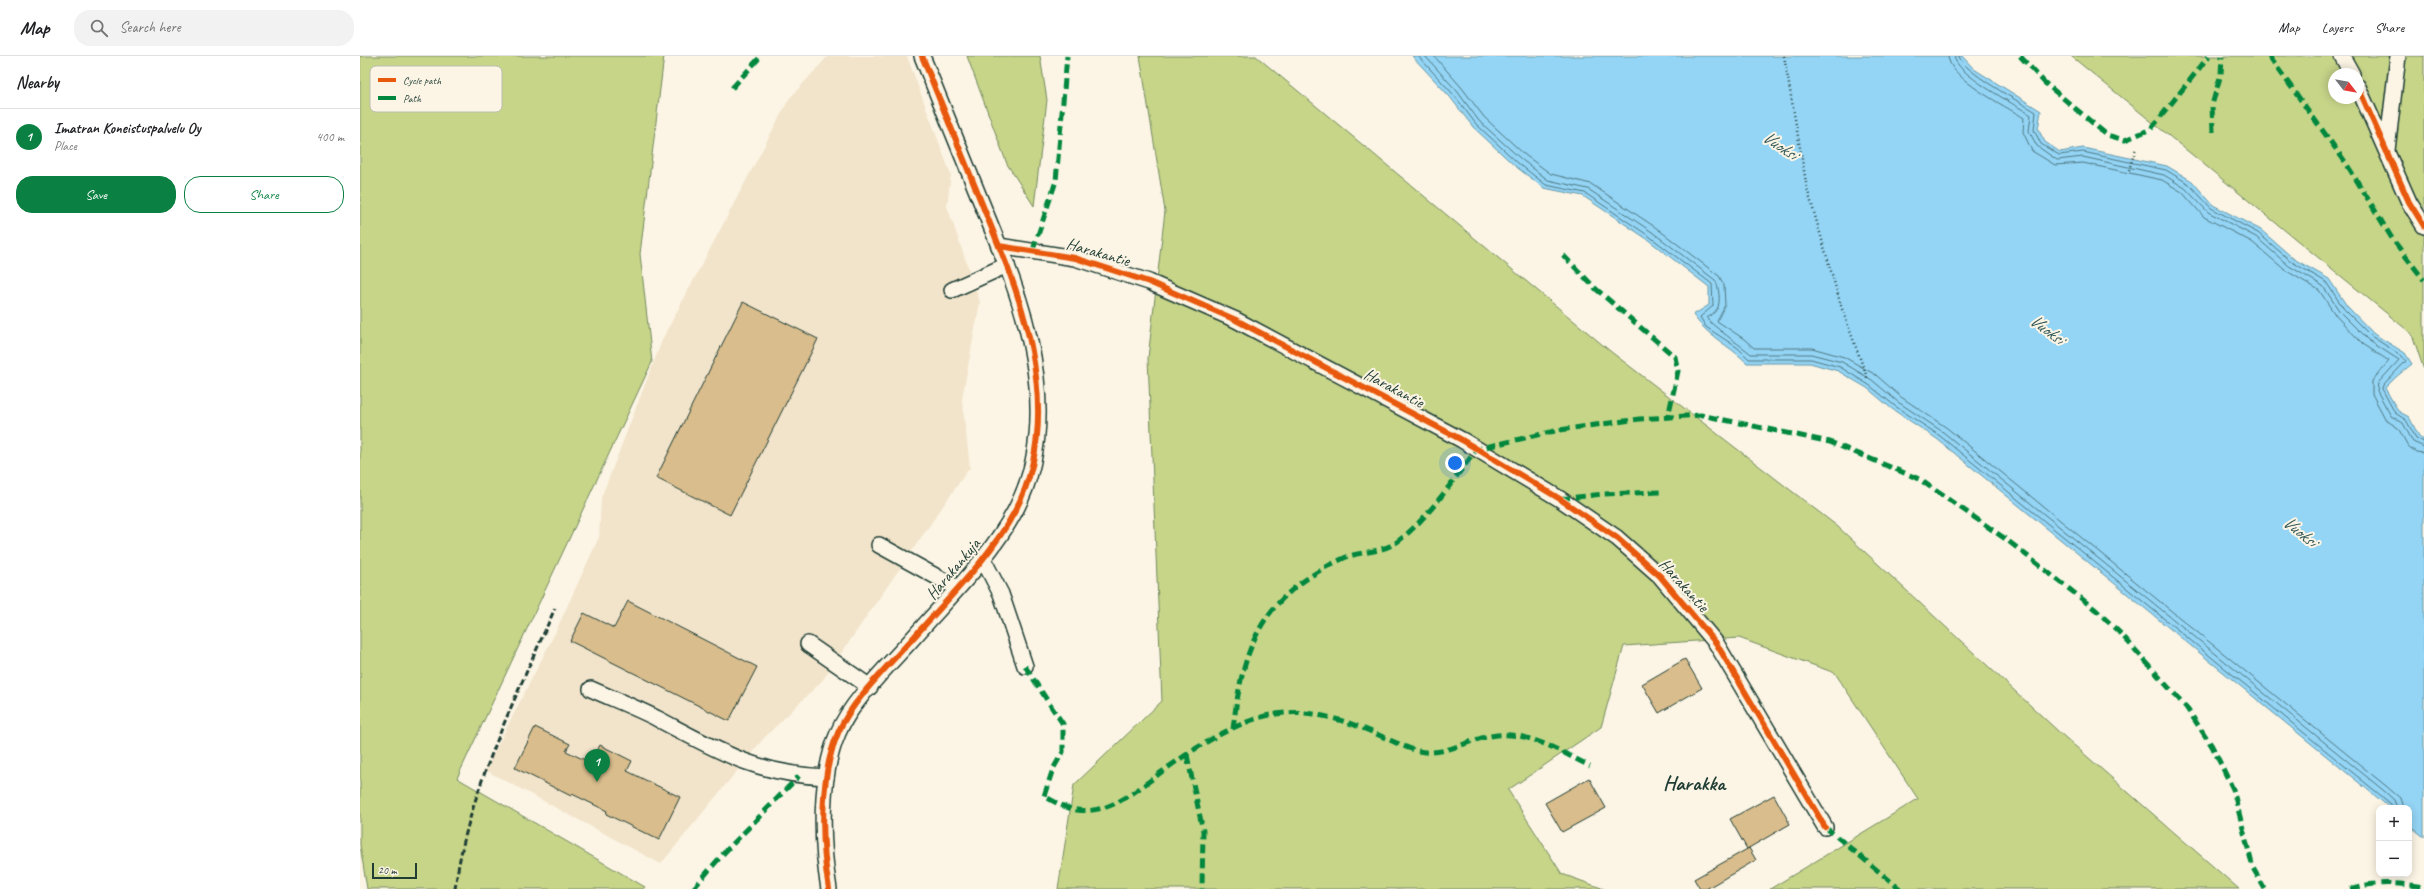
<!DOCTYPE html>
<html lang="en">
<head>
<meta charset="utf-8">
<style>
	body { margin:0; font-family:Caveat,sans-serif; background:#f2f2f2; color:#202124 }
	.controls { position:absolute; right:12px; bottom:12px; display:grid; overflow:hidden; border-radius:8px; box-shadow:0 2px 10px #0003 }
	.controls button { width:36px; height:36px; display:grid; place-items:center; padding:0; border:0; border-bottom:1px solid #e0e0e0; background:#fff; color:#202124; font:20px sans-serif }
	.compass { position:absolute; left:1968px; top:12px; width:36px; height:36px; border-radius:50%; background:#fff; box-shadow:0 2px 10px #0003; rotate:121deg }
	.scale { position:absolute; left:12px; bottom:10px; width:45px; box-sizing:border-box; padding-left:4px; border:2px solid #1f3d34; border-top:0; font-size:11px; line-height:14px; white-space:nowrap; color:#1f3d34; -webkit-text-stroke:3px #fcf5e5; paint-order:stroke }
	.you { position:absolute; left:1095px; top:407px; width:14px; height:14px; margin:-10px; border:3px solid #fff; border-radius:50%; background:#1a73e8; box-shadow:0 0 0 6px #1a73e833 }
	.badge { display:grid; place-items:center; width:26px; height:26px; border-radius:50%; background:#0b8043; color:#fff; font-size:13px; font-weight:700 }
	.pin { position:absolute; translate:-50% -33px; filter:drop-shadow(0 1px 2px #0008) }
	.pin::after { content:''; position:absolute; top:21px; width:14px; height:12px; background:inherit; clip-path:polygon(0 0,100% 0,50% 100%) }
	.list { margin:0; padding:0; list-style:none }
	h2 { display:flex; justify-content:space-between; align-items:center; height:52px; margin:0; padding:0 16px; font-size:17px }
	h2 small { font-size:13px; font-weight:400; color:#757577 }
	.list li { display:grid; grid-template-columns:26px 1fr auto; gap:12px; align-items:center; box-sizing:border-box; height:56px; padding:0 16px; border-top:1px solid #e0e0e0 }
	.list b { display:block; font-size:15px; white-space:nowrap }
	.list p { margin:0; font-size:13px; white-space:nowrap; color:#757577 }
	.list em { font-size:13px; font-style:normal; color:#757577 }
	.actions { display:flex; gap:8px; padding:12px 16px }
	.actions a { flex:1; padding:9px 0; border:1px solid #0b8043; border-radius:16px; text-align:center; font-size:14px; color:#0b8043 }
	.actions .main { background:#0b8043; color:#fff }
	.icon { flex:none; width:22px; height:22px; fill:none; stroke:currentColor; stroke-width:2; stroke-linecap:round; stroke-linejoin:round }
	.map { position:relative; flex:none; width:2064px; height:833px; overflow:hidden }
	header { display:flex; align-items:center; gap:24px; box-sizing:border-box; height:56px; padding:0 20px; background:#fff; border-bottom:1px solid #e0e0e0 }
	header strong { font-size:19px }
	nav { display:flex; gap:22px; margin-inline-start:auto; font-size:14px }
	.search { width:280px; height:36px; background:#f2f2f2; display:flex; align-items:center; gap:10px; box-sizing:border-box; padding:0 14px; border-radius:16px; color:#757577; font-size:15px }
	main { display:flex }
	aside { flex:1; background:#fff }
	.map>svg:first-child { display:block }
	.built { fill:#f2e4cb }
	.green { fill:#c7d589; stroke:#73895e; fill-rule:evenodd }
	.water { fill:#94d4f5; stroke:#6598a8 }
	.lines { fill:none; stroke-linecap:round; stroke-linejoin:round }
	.shore { stroke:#4e7981; stroke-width:1 }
	.building { fill:#d9bd8d; stroke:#1f3d34 }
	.minor-casing { stroke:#1f3d34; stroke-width:18 }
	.path { stroke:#1f3d34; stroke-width:2.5; stroke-dasharray:1 3; stroke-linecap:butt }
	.minor { stroke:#fcf5e5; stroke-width:15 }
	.rail { stroke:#1f3d34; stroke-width:3; stroke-dasharray:6 3; stroke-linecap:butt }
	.quiet { stroke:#00873e; stroke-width:5; stroke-dasharray:10 5; stroke-linecap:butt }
	.cycleway-casing { stroke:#fcf5e5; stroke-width:8 }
	.cycleway { stroke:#e8590c; stroke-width:6 }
	.labels { text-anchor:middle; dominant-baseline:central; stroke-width:4; stroke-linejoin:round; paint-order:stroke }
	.street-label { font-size:17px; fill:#1f3d34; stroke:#fcf5e5 }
	.water-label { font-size:18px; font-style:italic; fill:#365b5b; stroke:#fcf5e5 }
	.district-label { font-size:21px; font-weight:bold; fill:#1f3d34; stroke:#fcf5e5 }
	.key { fill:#fcf5e5; stroke:#babeb0; stroke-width:1 }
	.key-label { font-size:11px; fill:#1f3d34 }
</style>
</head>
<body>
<header>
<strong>Map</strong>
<div class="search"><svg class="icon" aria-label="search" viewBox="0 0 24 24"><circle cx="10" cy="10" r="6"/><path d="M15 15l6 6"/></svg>Search here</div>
<nav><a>Map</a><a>Layers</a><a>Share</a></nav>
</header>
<main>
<aside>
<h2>Nearby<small></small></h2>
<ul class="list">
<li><span class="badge">1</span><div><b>Imatran Koneistuspalvelu Oy</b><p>Place</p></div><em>400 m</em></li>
</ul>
<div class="actions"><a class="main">Save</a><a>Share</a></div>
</aside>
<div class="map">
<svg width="2064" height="833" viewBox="0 0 2064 833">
	<rect width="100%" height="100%" fill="#fcf5e5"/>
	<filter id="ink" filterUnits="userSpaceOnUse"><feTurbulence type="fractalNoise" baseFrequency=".025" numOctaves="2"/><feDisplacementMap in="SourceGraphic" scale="8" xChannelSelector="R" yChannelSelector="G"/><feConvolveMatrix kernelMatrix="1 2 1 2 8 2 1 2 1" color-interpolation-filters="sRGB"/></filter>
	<g filter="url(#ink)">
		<path class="built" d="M468,0h79l44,119 -4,31 33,96 -18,97 8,68 -148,214 -59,58 -102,125 -176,-94 69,-135 45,-98 2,-39 62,-160 126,-239z"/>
		<g class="green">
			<path d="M0,0h304l-24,198 12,108 -195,416 188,109 -2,2h-276l-7,-44z"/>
			<path d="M607,0h73l7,44 -13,106 -27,-42z"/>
			<path d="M780,0h116l354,295 227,175 222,206 180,157h-469l148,-90 -83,-126 -96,-35 -115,8 -23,81 -93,63 54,84 42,15h-546l16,-104 88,-84 -14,-343 17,-147z"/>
			<path d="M1711,0h353v314l-12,-36zM1974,18h24v24h-24z"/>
		</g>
		<path class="water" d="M1052,0h550l12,13 67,42 -3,18 7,13 15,10 23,-4 84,18 25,15 21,24 48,25 33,29 35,20 18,27 27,28 31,19 7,11 -16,13 -11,11 13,23 11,6 10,19 5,4v397l-15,-12v-17h-19l-453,-369 -45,-30 -25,-21 -29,-17 -28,-8h-63c-19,-19 -38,-25 -54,-48l16,-10v-18l-62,-48 -64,-43 -39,-8 -29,-22 -42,-39 -23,-30z"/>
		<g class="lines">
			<g class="shore">
				<path d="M1058,0l36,39 22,29 42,39 28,22 39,8 64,43 63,48 1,22 -13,11 6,10 32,21 11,11h62l29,8 29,18 26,21 45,30 439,358 12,10 1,4"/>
				<path d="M1065,0l32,35 22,30 42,38 27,21 40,9 64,43 63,48c4,6 6,23 2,29 -2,4 -7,6 -10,9 1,5 36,29 44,36h60l31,8 30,18 26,22 45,30 440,358 11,10 3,8"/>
				<path d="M1074,0l28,32 22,29 41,38 26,19 40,10 64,43 64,49 5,9 1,20 -8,16 27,18 10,9h58l32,9 32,18 25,22 46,31 439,358 14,12 3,10"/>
				<path d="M1588,0c1,23 58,50 76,62l-1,14 9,19 23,14 28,-2 79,17 20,12 22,25 48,25 33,28 34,20 17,26 27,28 26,17 -17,20v13l14,26 12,8 10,18 8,6 8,1"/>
				<path d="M1594,0c1,18 61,48 77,59l-2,16 8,15 20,14 26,-3 81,18 21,13 23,24 48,25 33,29 34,20 17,26 28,28 31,20 -21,23 -1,8 14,25 12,7 10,19 11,5"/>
				<path d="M1599,0c2,15 63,47 77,56l-2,18 7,14 18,11 24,-3 83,18 23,14 22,24 47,25 34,29 34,20 18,27 27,27 31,20 4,5 -23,24 -1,4 13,24 11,7 10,18 8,4"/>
			</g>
		</g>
		<g class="building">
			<path d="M383,246l75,37 -88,176 -74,-37z"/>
			<path d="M268,545l129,66 -28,54 -159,-80 14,-28 30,15z"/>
			<path d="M1325,603l17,29 -43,25 -17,-29z"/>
			<path d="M175,671l35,17 -4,7 25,12 9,-18 32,16 -5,10 53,26 -21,43 -53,-26 1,-3 -35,-17 -1,2 -56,-28z"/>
			<path d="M1229,722l17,30 -44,24 -17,-29z"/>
			<path d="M1414,739l16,29 -43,25 -17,-30z"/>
			<path d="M1389,792l7,12 -50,29h-6l-6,-10z"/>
		</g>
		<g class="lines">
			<defs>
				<g id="minor">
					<path d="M562,0l77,190 76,12 74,24 87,38 226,120 98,59 57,39 43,38 56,67 109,184"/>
					<path d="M1982,0l10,18"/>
					<path d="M1998,31l51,115 15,24"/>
					<path d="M2027,94l11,-94"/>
					<path d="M592,234l55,-25"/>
					<path d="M519,489l78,43"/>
					<path d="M623,503l18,35 24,72"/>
					<path d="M448,588l62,43"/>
					<path d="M231,633c22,10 46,19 67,30 61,32 97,55 168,58"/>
					<path d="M469,833c-8,-47 -10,-112 9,-156 13,-32 53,-70 76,-96 35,-40 76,-79 101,-126 44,-83 18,-184 -16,-265"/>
				</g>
			</defs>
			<use href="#minor" class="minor-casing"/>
			<g class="path">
				<path d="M1424,0l23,132 35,121 26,71"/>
				<path d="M1769,114l7,-22"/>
			</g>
			<use href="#minor" class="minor"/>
			<path class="rail" d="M95,833c13,-99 61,-191 100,-281"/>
			<g class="quiet">
				<path d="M1660,0l25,27 62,52 18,5 26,-11 58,-73"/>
				<path d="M1909,0l77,107 47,77 31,40"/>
				<path d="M372,32l29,-32"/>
				<path d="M1853,76l-1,-27 9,-31 1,-18"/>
				<path d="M673,194l23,-69 11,-125"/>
				<path d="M1203,199l33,34 79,68 3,14 -10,46"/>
				<path d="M1200,443l43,-5 58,-2"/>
				<path d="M665,610c13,20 25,39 38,58v28l-10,17 -9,27c11,6 21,12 33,14 34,5 62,-22 86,-39 30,-22 76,-52 113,-57 35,-6 74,8 105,22 12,5 25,12 37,15 28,6 51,-13 79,-16 33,-3 64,17 93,31"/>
				<path d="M873,673c10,-84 28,-132 109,-170 16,-8 40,-6 55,-17 33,-25 55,-61 80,-93l82,-19 80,-11 62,-4 129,27 89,37 88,61 89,70 26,25 64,72 26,39 21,43 20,79 12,21"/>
				<path d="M827,699l16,76 -1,58"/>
				<path d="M1465,771l75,62"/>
				<path d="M333,833l29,-34 77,-79"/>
				<path d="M1991,833c23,-8 49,-6 73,-2"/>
			</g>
			<defs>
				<g id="cycleway">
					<path d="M562,0l77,190 76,12 74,24 87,38 226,120 98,59 57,39 43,38 56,67 109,184"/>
					<path d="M1998,31l51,115 15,24"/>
					<path d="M469,833c-8,-47 -10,-112 9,-156 13,-32 53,-70 76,-96 35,-40 76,-79 101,-126 44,-83 18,-184 -16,-265"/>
				</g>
			</defs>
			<use href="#cycleway" class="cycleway-casing"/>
			<use href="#cycleway" class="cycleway"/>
		</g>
	</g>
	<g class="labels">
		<g class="street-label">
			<text transform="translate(738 196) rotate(16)">Harakantie</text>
			<text transform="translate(1034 332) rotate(28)">Harakantie</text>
			<text transform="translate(593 513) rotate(-50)">Harakankuja</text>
			<text transform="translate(1324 529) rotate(48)">Harakantie</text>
		</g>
		<g class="water-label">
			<text transform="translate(1420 89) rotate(34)">Vuoksi</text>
			<text transform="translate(1687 273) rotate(37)">Vuoksi</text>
			<text transform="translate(1940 475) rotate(39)">Vuoksi</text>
		</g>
		<g class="district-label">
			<text x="1334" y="727">Harakka</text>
		</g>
	</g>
	<rect x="10" y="10" width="132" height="46" rx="6" class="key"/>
	<rect x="18" y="22" width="18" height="4" fill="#e8590c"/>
	<rect x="18" y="40" width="18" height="4" fill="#00873e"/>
	<g class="key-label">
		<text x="43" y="28">Cycle path</text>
		<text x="43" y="46">Path</text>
	</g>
</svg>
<div class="controls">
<button>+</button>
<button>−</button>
</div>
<svg class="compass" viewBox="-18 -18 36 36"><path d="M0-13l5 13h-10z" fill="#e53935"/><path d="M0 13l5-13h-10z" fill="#757577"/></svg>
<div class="scale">20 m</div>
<div class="you"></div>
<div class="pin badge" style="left:237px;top:726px">1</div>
</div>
</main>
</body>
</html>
